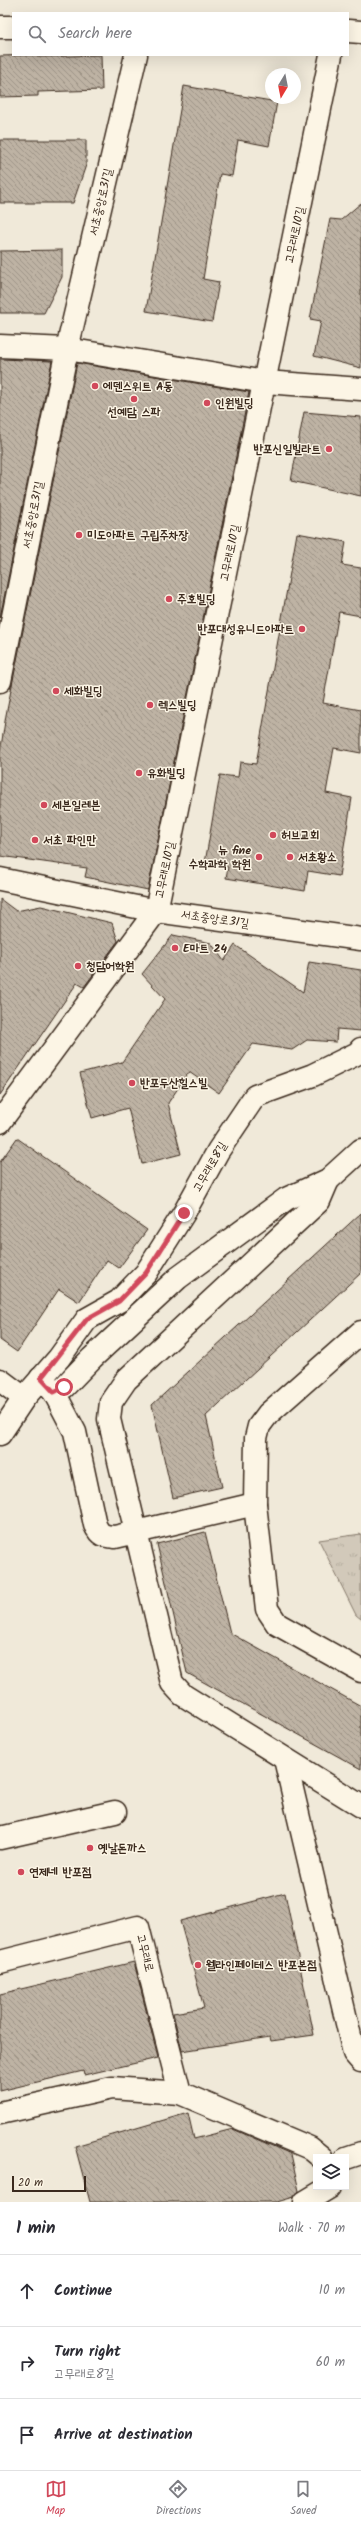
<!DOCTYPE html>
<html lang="en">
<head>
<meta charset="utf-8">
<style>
	body { margin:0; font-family:Kalam,"Poor Story",sans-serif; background:#f7f7f7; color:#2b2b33 }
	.controls { position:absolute; right:12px; bottom:12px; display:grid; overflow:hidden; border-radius:0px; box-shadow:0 4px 16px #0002 }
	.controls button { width:36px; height:36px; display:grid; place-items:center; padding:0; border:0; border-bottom:1px solid #e1e1e2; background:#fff; color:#2b2b33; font:20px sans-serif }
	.compass { position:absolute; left:265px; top:68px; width:36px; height:36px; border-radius:50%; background:#fff; box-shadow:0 4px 16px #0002; rotate:190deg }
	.scale { position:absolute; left:12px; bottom:10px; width:74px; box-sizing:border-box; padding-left:4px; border:2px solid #3b2a1e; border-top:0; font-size:11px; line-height:14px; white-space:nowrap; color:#3b2a1e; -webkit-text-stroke:3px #fcf5e5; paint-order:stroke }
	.stop { position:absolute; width:12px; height:12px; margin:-9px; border:3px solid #d1495b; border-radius:50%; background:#fff }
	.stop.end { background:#d1495b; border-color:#fff; box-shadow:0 1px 4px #0008 }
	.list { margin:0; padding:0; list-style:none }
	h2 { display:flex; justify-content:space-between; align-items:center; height:52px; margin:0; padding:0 16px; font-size:17px }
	h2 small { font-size:13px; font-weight:400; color:#7c7c81 }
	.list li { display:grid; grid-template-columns:26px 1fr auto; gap:12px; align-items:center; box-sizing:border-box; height:72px; padding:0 16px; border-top:1px solid #e1e1e2 }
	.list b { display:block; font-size:15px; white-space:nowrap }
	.list p { margin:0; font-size:13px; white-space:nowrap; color:#7c7c81 }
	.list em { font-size:13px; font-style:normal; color:#7c7c81 }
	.icon { flex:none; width:22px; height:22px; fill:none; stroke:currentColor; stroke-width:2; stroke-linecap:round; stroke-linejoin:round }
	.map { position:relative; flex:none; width:361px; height:2202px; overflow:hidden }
	.search { position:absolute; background:#fff; box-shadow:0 4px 16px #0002; left:12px; right:12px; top:12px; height:44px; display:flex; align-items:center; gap:10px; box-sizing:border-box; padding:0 14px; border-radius:0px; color:#7c7c81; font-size:15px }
	.sheet { height:268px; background:#fff }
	nav { display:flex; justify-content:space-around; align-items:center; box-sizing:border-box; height:56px; border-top:1px solid #e1e1e2; background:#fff; font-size:11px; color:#7c7c81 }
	nav a { display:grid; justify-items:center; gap:2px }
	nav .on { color:#d1495b }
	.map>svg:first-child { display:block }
	.grass { fill:url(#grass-tufts); stroke:#867a6c }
	.building { fill:url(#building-back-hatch); stroke:#3b2a1e }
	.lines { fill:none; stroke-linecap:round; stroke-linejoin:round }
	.minor-casing { stroke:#3b2a1e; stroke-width:25 }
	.minor { stroke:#fcf5e5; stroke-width:22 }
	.route { stroke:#d1495b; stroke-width:5 }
	.poi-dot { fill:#d1495b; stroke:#fcf5e5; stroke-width:1.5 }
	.labels { text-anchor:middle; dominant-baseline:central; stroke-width:3; stroke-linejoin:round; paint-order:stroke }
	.street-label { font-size:12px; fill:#3b2a1e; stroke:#fcf5e5 }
	.poi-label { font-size:12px; font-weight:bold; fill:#3b2a1e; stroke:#fcf5e5; text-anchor:start }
</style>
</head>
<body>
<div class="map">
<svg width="361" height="2202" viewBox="0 0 361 2202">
	<defs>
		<pattern id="grass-tufts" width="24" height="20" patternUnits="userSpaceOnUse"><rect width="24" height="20" fill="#d2c9ba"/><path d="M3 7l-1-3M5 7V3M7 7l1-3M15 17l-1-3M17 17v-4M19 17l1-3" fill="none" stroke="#b5ad9f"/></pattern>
		<pattern id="building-back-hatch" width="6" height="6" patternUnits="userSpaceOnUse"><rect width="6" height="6" fill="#beb3a4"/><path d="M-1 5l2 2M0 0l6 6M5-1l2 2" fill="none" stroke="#9c9285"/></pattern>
	</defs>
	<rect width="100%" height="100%" fill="#f0e9d9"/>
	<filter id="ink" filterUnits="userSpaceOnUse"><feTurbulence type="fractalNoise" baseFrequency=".025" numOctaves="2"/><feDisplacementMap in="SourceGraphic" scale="8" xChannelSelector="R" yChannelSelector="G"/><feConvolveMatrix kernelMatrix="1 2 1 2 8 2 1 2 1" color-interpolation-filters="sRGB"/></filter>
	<g filter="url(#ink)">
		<path class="grass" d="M361,1534v85l-5,-4 -37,-75z"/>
		<g class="building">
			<path d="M37,55v2l64,-2 1,35 -64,2v4l-38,1v-41z"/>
			<path d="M184,86l93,16 -8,44 -31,-6 -6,36 -12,-2 -17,105 16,3 -7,40 -66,-11z"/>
			<path d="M0,140h86v25l-13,38h-73z"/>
			<path d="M361,203v165l-47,-12 7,-35 -11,-2 20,-100 11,1z"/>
			<path d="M62,250v27l-18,36h-44v-62z"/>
			<path d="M0,359l52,2 -52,257z"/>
			<path d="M77,363l172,29 -101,498 -63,-13 2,-9 -87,-12v-103l6,-38z"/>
			<path d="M304,412l57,5v79l-70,-15z"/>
			<path d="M297,533l49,9 -4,23 19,3v48l-22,-4 -16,91 38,7v43l-27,-5 -8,45 26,5 -13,78 -31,-5 -3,20 -79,-13 2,-11 -23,-4 15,-88 18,2 2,-15 16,2z"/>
			<path d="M0,899l16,12 25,-5 71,17 6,18 -34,46 -7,-4 -77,112z"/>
			<path d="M173,935l38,8 13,18 11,-16 68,47 6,-30 52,8v61l-24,-2 -1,13 -29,-2 -15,10 -39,-6 -34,49 -30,-21 -21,31 13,51 -39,10 -14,-56 -36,10 -12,-45 42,-11 43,-63 -23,-25z"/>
			<path d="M17,1138l130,92 -28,38 -12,-8 -28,42 -20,-13 -42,63 -17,-12v-178z"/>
			<path d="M361,1213v60l-155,143 16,71 -49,11 -21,-93z"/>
			<path d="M205,1532l25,101 131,73v63l-174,-96 -30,-129z"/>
			<path d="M285,1893l29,142 -43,6 -1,-4 -88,14 -9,-38 31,-5 -24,-87z"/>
			<path d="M134,1962l24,96 -74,17 -1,-4 -83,20v-97z"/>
			<path d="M188,2113l6,26 39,-10 58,25 8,37 -5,6 -17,5h-187l-15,-56z"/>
		</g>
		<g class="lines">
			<defs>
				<g id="minor">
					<path d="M0,27h13"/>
					<path d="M348,31l13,1"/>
					<path d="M0,346l67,3 198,33 96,7"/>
					<path d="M0,681l67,-332 69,-294"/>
					<path d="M0,879l156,32 205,28"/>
					<path d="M0,1122l156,-211 175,-856"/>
					<path d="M328,1180l-9,21 -193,179 -15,22 -2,17 63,264 11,12 178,111"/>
					<path d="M361,1332l-93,82 -9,12 -3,12 -1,66 12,105 10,15 84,47"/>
					<path d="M41,1378l13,14 10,-5 28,-29 86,-80 108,-79 42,-19 33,-30"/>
					<path d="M0,1380l24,18"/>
					<path d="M54,1392l21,40 20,93c5,11 9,11 20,12l140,-33"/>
					<path d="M0,1434l24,-36 35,-40 28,-39 32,-18 27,-28 38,-60 34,-62 37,-55 58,-21 45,-22 3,-4"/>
					<path d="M285,1759l69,294 7,8"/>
					<path d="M0,1838l115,-26"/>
					<path d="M0,1962l138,-35 42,166"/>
					<path d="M0,2113l112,-25 68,5 130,55 11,9"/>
					<path d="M346,2158l15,-5"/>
					<path d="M305,2202l25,-15"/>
				</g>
			</defs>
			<use href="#minor" class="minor-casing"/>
			<use href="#minor" class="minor"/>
		</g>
	</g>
	<g class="lines" filter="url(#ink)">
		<path class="route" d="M64,1387l-10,5 -13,-14 46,-59 32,-18 27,-28 38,-60"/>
	</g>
	<g class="poi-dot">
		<circle cx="95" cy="386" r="4"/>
		<circle cx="134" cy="399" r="4"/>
		<circle cx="207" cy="403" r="4"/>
		<circle cx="329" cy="449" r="4"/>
		<circle cx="79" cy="535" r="4"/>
		<circle cx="169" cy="599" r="4"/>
		<circle cx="302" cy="629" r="4"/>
		<circle cx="56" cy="691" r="4"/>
		<circle cx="150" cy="705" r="4"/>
		<circle cx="139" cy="773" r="4"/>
		<circle cx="44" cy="805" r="4"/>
		<circle cx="273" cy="835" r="4"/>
		<circle cx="35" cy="840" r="4"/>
		<circle cx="259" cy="857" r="4"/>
		<circle cx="290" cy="857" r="4"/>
		<circle cx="175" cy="948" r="4"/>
		<circle cx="78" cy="966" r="4"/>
		<circle cx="132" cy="1083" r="4"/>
		<circle cx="90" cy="1848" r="4"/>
		<circle cx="21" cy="1872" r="4"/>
		<circle cx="198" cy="1965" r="4"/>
	</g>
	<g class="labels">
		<g class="street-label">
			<text transform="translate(101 202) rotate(-77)">서초중앙로31길</text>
			<text transform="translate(295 235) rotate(-78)">고무래로10길</text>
			<text transform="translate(33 515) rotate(-79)">서초중앙로31길</text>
			<text transform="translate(230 553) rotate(-78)">고무래로10길</text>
			<text transform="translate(165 870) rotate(-78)">고무래로10길</text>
			<text transform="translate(215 919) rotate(8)">서초중앙로31길</text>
			<text transform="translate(210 1167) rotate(-60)">고무래로8길</text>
			<text transform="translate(145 1953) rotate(76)">고무래로</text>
		</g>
		<g class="poi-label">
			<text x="103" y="386">에덴스위트 A동</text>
			<text x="215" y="403">인원빌딩</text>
			<text x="134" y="412" text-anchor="middle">선예담 스파</text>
			<text x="321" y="449" text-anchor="end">반포신일빌라트</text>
			<text x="87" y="535">미도아파트 구립주차장</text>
			<text x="177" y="599">주호빌딩</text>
			<text x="294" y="629" text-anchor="end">반포대성유니드아파트</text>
			<text x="64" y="691">세화빌딩</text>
			<text x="158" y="705">렉스빌딩</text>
			<text x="147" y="773">유화빌딩</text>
			<text x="52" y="805">세븐일레븐</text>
			<text x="281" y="835">허브교회</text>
			<text x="43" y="840">서초 파인만</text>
			<text x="251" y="850" text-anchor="end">뉴 fine<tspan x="251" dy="14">수학과학 학원</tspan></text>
			<text x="298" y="857">서초황소</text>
			<text x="183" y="948">E마트 24</text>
			<text x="86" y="966">청담어학원</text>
			<text x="140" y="1083">반포두산힐스빌</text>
			<text x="98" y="1848">옛날돈까스</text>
			<text x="29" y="1872">연제네 반포점</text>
			<text x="206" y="1965">웰라인페이테스 반포본점</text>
		</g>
	</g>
</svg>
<div class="controls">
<button><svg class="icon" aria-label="layers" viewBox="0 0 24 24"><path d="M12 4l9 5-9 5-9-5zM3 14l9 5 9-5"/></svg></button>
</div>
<svg class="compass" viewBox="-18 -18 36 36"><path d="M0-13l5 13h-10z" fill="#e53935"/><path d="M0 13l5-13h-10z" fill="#7c7c81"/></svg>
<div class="scale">20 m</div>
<div class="stop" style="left:64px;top:1387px"></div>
<div class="stop end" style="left:184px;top:1213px"></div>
<div class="search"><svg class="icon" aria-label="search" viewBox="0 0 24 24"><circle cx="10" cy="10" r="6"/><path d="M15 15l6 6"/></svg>Search here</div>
</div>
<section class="sheet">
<h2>1 min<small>Walk · 70 m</small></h2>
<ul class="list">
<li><svg class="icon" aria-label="ahead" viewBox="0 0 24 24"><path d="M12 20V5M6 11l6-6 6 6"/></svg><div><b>Continue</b></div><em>10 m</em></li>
<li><svg class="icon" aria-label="right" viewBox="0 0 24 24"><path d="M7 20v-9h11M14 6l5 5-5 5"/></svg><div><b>Turn right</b><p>고무래로8길</p></div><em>60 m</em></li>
<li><svg class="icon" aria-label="arrive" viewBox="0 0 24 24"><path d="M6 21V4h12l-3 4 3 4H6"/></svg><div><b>Arrive at destination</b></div></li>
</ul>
</section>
<nav>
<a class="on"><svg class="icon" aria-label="map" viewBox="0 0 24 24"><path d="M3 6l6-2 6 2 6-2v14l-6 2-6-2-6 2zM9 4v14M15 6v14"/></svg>Map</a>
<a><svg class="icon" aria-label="directions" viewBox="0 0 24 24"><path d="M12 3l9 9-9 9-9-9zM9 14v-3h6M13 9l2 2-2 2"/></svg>Directions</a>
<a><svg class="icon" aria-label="saved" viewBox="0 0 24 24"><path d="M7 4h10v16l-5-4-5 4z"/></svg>Saved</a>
</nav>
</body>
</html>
